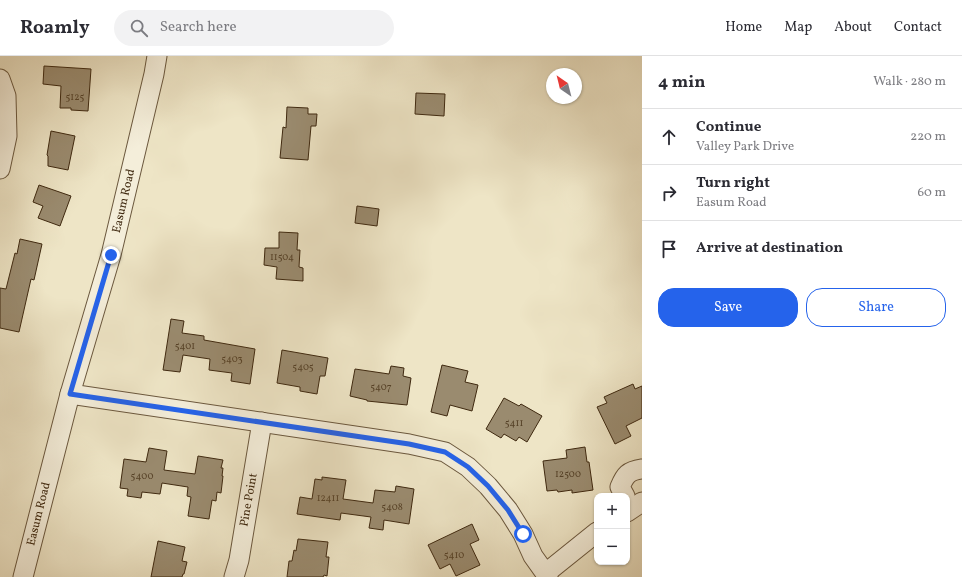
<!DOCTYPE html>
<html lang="en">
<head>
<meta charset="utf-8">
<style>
	body { margin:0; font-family:Vollkorn,serif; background:#f2f2f3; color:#2b2b33 }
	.controls { position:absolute; right:12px; bottom:12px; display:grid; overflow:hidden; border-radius:8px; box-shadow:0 1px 3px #0004 }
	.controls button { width:36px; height:36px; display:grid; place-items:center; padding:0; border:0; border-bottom:1px solid #e1e1e2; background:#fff; color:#2b2b33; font:20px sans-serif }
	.compass { position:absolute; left:546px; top:12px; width:36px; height:36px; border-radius:50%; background:#fff; box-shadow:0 1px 3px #0004; rotate:325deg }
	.stop { position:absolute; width:12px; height:12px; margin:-9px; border:3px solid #2563eb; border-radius:50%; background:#fff }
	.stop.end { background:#2563eb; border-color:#fff; box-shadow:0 1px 4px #0008 }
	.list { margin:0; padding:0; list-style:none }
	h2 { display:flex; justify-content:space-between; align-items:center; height:52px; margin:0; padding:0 16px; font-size:17px }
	h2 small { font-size:13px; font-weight:400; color:#7c7c81 }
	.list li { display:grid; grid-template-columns:26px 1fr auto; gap:12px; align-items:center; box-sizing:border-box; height:56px; padding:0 16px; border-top:1px solid #e1e1e2 }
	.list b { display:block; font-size:15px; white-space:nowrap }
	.list p { margin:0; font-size:13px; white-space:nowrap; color:#7c7c81 }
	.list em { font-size:13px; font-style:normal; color:#7c7c81 }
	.actions { display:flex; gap:8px; padding:12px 16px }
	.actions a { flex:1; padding:9px 0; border:1px solid #2563eb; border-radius:16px; text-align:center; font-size:14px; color:#2563eb }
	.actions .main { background:#2563eb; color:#fff }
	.icon { flex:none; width:22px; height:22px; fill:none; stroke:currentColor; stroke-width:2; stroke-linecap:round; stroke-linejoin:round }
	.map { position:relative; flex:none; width:642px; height:521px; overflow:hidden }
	header { display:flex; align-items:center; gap:24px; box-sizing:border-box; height:56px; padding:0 20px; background:#fff; border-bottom:1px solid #e1e1e2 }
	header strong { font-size:19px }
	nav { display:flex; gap:22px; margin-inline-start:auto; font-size:14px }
	.search { width:280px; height:36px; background:#f2f2f3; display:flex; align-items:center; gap:10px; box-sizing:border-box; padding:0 14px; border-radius:22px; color:#7c7c81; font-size:15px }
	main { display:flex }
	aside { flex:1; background:#fff }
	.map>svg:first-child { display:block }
	.building { fill:#9a8b6f; stroke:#3f2910 }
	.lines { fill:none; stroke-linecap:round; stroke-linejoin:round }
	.minor-casing { stroke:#6b583e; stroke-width:21 }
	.minor { stroke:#f4eeda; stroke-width:19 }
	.route { stroke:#2563eb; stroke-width:5 }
	.labels { text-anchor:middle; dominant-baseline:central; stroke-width:4; stroke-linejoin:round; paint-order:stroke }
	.number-label { font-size:10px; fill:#564228 }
	.street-label { font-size:12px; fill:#3f2910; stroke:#f4eeda }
</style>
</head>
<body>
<header>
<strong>Roamly</strong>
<div class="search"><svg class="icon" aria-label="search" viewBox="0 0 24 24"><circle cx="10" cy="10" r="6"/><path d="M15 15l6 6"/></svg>Search here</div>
<nav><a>Home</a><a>Map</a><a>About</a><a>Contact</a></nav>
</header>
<main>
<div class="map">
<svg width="642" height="521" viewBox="0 0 642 521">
	<rect width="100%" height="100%" fill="#eee5c6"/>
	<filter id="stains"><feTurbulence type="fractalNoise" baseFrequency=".005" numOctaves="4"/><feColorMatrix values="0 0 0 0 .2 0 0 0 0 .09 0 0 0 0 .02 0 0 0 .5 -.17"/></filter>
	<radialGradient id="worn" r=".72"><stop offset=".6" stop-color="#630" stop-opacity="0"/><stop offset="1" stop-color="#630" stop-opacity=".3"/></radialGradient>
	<g class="building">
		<path d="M44,10l47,3 -3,42 -17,-1v-2h-11l1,-22 -18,-2z"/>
		<path d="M416,37l29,1 -1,22 -29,-2z"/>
		<path d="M287,51l21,1v6h9l-1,12h-5l-3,34 -28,-2 3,-31 3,1z"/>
		<path d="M51,75l24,5 -7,34 -20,-4v-10l-1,-1z"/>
		<path d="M39,129l32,11 -11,30 -22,-8 5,-12 -10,-4z"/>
		<path d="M357,150l22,3 -2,17 -22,-3z"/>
		<path d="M279,176l19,1 -1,17h3l-1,17 4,1v13l-27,-2 1,-12 -13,-2 1,-17h14z"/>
		<path d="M20,183l22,5 -8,36 -3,-1 -12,53 -19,-4v-40l6,1 9,-36 2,1z"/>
		<path d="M171,263l13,2 -2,12 22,3v4l51,9 -5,35 -19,-3 1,-8 -23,-3 1,-11 -27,-4 -3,17 -17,-2z"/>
		<path d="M282,294l46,8 -3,18h-5l-3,18 -17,-3v-4l-23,-4z"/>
		<path d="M442,309l26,6 -3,11 13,3 -6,26 -22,-6 -3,11 -16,-4z"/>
		<path d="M391,310l13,2 -1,8 8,2 -4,27 -40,-4v-1l-17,-4 5,-27 34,5z"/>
		<path d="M633,328l2,5 7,-3v32l-16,8 5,10 -16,8 -18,-37 10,-4 -3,-6z"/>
		<path d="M504,342l15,8 2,-2 21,12 -15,26 -8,-5 -3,4 -12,-7 -3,4 -15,-9z"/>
		<path d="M585,391l2,15h2l4,28 -21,3v-3l-14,2 -1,-2 -10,1 -4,-30 24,-3 -1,-8z"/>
		<path d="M149,392l18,3 -3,19 31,4 3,-18 25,4 -2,8h2l-1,8h1l-2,17 -4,-1 -1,9 -4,-1 -3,19 -21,-3 3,-19 -4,-1 1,-9 -26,-4 -2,11 -18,-2 -1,6 -14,-2 1,-7 -8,-1 4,-29 22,3z"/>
		<path d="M322,421l24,3 -3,19 30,4 2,-13 20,2 1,-6 18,3 -5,35 -25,-4 -1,10 -14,-2 2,-11 -30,-4 -1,7 -43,-6 3,-17 12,2 3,-20 7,1z"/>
		<path d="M472,468l7,16 -9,4 10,21 -24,11 -6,-12 -10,5 -12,-24z"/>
		<path d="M298,483l30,3 -2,15h3l-2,19 -3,-1 -1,2h-36l2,-16h3l2,-11 2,1z"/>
		<path d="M158,485l27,6 -3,14 5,1 -3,12h-1l-1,3h-31z"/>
	</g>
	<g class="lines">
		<defs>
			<g id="minor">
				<path d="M0,23l6,17 1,40 -7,33"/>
				<path d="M70,338l339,50 36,8 23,15 20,19 20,24 15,24 10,22 15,21"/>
				<path d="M625,440l-5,-9c5,-12 8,-16 22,-18"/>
				<path d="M627,456l15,-10"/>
				<path d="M546,517l51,-41"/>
				<path d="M23,521l47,-183 41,-139 43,-181 3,-18"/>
				<path d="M234,521l5,-17 23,-138"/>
			</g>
		</defs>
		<use href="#minor" class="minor-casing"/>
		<use href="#minor" class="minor"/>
	</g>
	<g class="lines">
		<path class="route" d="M111,199l-41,139 339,50 36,8 23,15 20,19 20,24 15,24"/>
	</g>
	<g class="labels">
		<g class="number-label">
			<text x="75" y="41">5125</text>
			<text x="282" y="201">11504</text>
			<text x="185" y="290">5401</text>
			<text x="232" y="303">5403</text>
			<text x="303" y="311">5405</text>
			<text x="381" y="331">5407</text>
			<text x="514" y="367">5411</text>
			<text x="568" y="418">12500</text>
			<text x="142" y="420">5400</text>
			<text x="328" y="442">12411</text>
			<text x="392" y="451">5408</text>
			<text x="454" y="499">5410</text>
		</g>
		<g class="street-label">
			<text transform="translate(124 145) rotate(-77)">Easum Road</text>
			<text transform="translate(249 444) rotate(-80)">Pine Point</text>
			<text transform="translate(39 458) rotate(-76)">Easum Road</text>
		</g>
	</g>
	<rect width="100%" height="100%" filter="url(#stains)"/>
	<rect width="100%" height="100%" fill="url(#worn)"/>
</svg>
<div class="controls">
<button>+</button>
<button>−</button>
</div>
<svg class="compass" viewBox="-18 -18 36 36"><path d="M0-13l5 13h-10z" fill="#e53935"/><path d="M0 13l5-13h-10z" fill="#7c7c81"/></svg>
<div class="stop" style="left:523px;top:478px"></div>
<div class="stop end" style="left:111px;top:199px"></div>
</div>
<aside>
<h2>4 min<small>Walk · 280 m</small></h2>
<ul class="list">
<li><svg class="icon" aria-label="ahead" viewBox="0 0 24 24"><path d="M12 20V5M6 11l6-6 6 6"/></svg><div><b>Continue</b><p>Valley Park Drive</p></div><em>220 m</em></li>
<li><svg class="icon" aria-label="right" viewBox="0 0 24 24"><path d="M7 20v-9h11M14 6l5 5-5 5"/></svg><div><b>Turn right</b><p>Easum Road</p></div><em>60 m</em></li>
<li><svg class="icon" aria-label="arrive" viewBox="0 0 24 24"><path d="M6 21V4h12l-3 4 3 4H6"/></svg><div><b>Arrive at destination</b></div></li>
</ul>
<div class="actions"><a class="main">Save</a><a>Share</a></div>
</aside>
</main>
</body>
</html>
